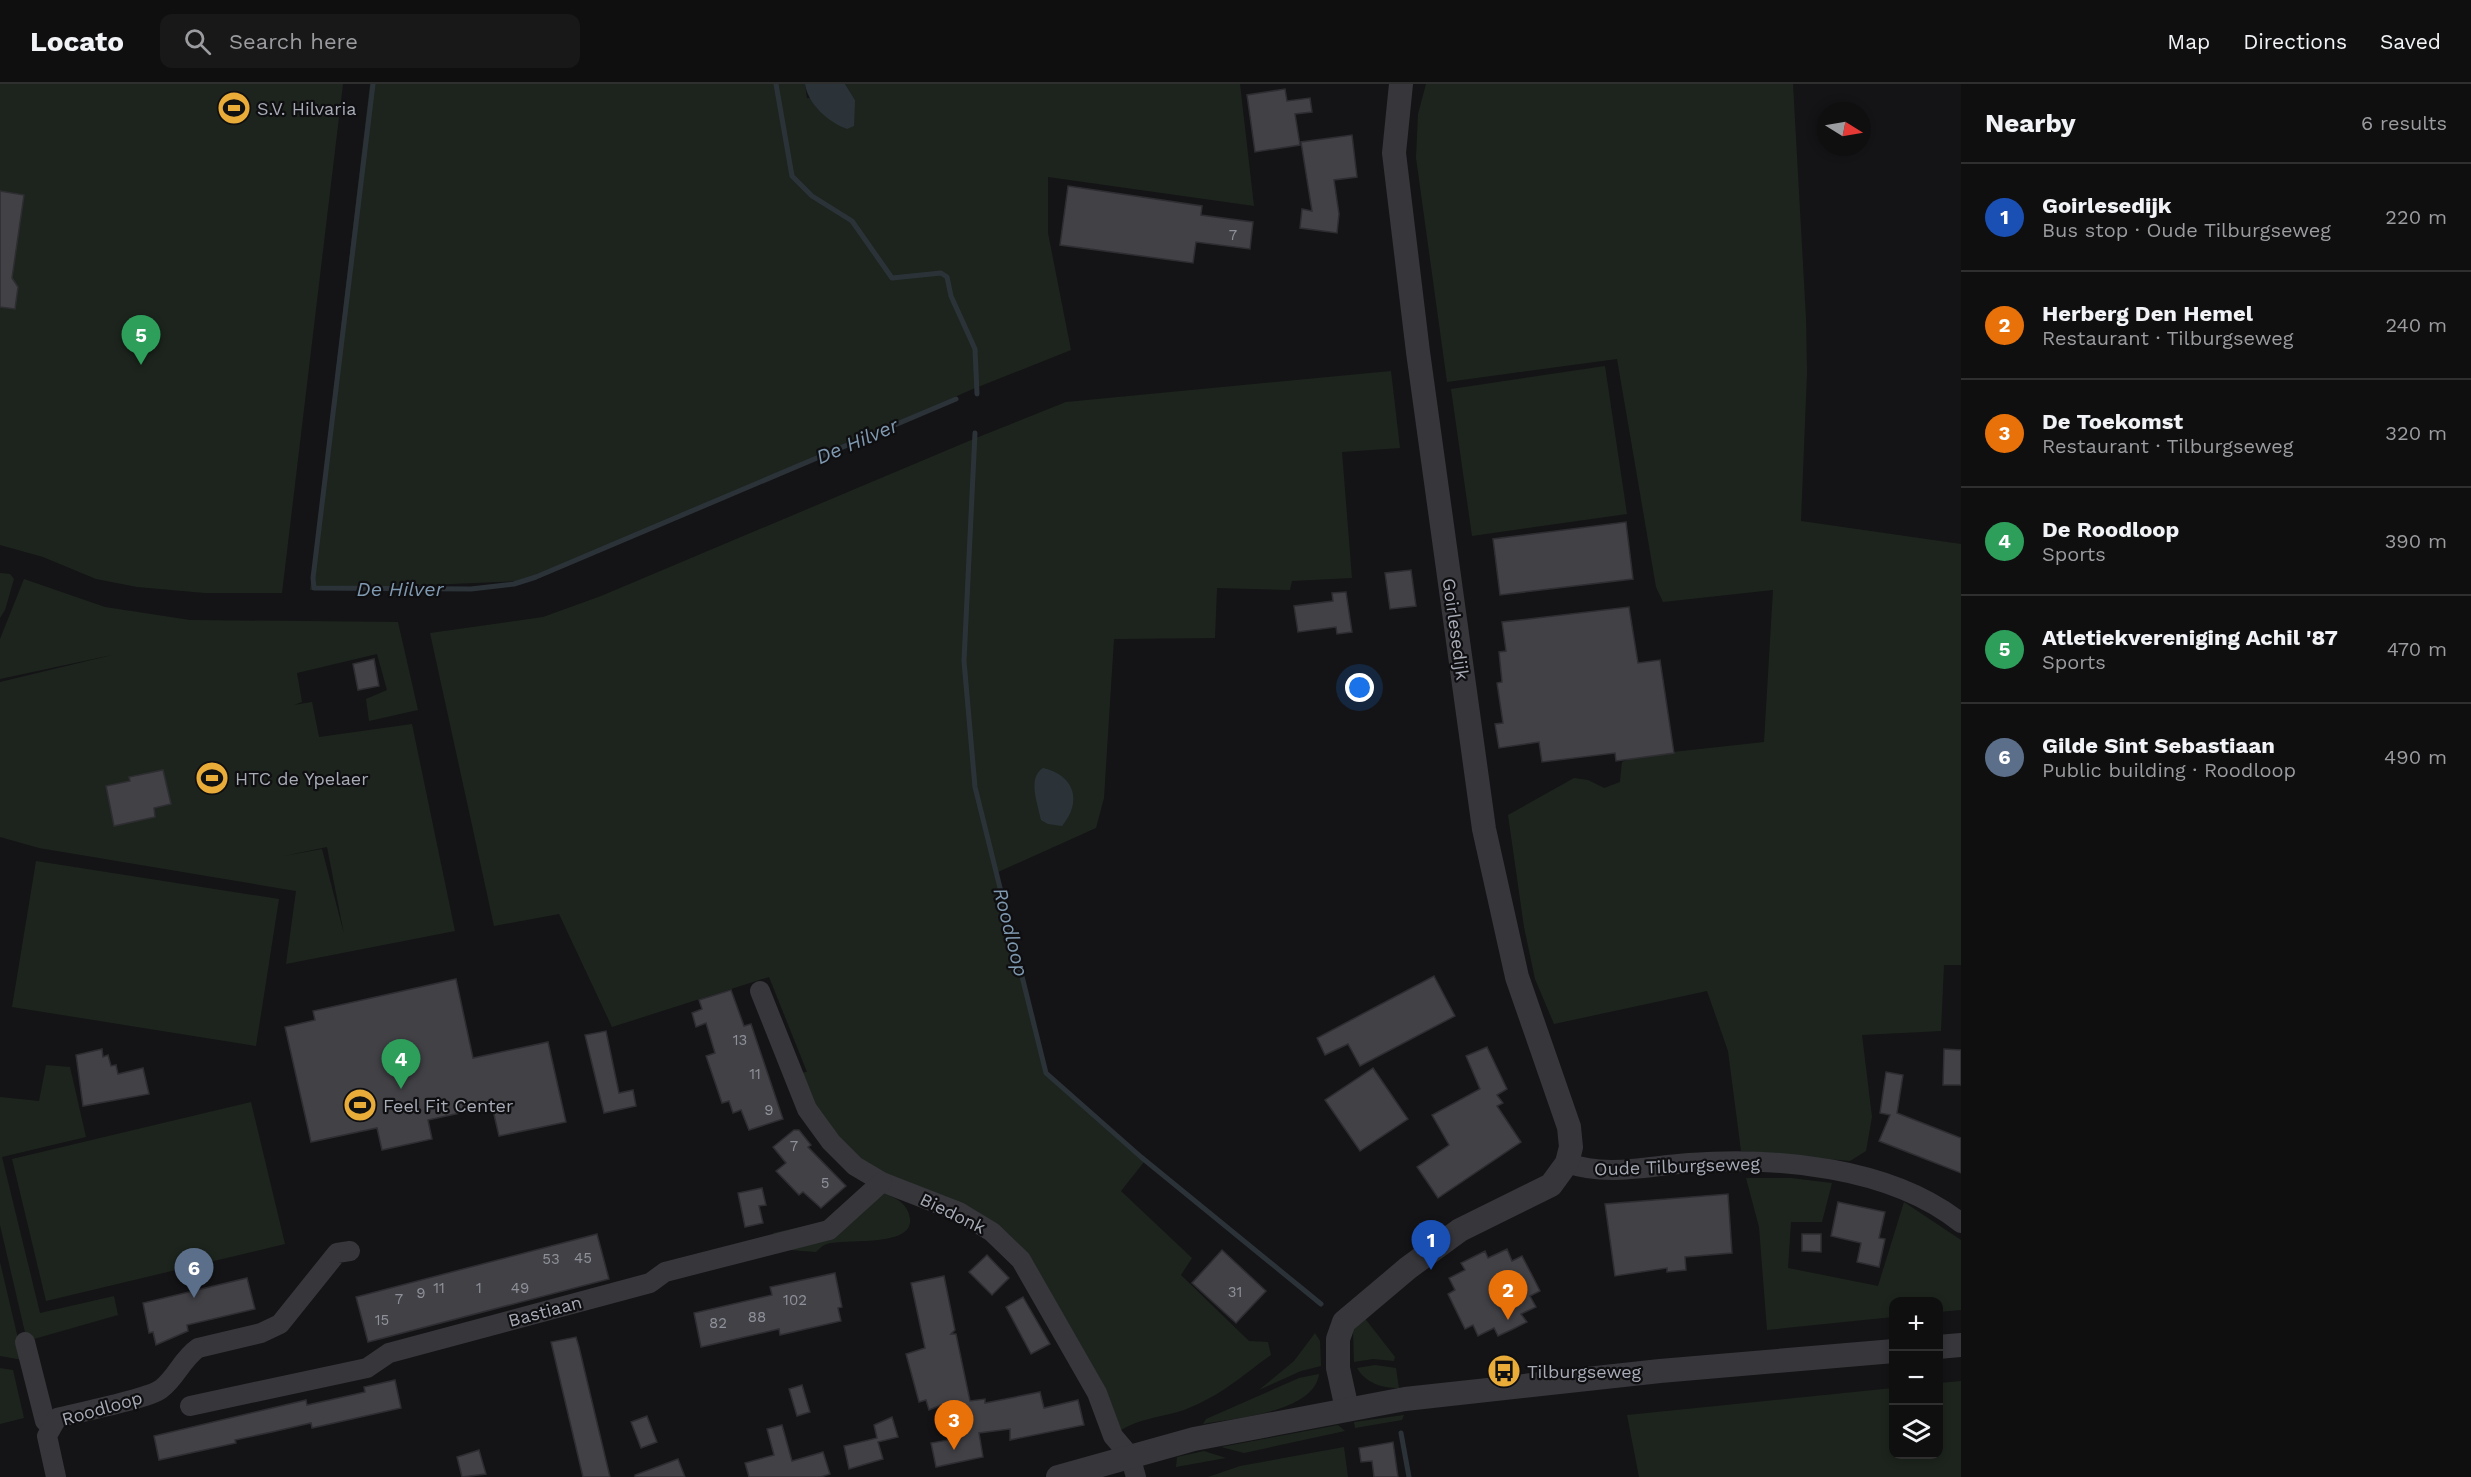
<!DOCTYPE html>
<html lang="en">
<head>
<meta charset="utf-8">
<style>
	body { margin:0; font-family:"Work Sans",sans-serif; background:#181819; color:#f1f3f6 }
	.controls { position:absolute; right:18px; bottom:18px; display:grid; overflow:hidden; border-radius:12px; box-shadow:0 3px 9px #0003 }
	.controls button { width:54px; height:54px; display:grid; place-items:center; padding:0; border:0; border-bottom:2px solid #2f2f30; background:#0f0f10; color:#f1f3f6; font:30px sans-serif }
	.compass { position:absolute; left:1817px; top:18px; width:54px; height:54px; border-radius:50%; background:#0f0f10; box-shadow:0 3px 9px #0003; rotate:101deg }
	.you { position:absolute; left:1360px; top:604px; width:21px; height:21px; margin:-15px; border:4px solid #fff; border-radius:50%; background:#1a73e8; box-shadow:0 0 0 9px #1a73e833 }
	.badge { display:grid; place-items:center; width:39px; height:39px; border-radius:50%; background:#d93025; color:#fff; font-size:20px; font-weight:700 }
	.pin { position:absolute; translate:-50% -50px; filter:drop-shadow(0 2px 3px #0008) }
	.pin::after { content:''; position:absolute; top:32px; width:21px; height:18px; background:inherit; clip-path:polygon(0 0,100% 0,50% 100%) }
	.list { margin:0; padding:0; list-style:none }
	h2 { display:flex; justify-content:space-between; align-items:center; height:78px; margin:0; padding:0 24px; font-size:26px }
	h2 small { font-size:20px; font-weight:400; color:#9b9c9f }
	.list li { display:grid; grid-template-columns:39px 1fr auto; gap:18px; align-items:center; box-sizing:border-box; height:108px; padding:0 24px; border-top:2px solid #2f2f30 }
	.list b { display:block; font-size:22px; white-space:nowrap }
	.list p { margin:0; font-size:20px; white-space:nowrap; color:#9b9c9f }
	.list em { font-size:20px; font-style:normal; color:#9b9c9f }
	.icon { flex:none; width:33px; height:33px; fill:none; stroke:currentColor; stroke-width:2; stroke-linecap:round; stroke-linejoin:round }
	.map { position:relative; flex:none; width:1961px; height:1393px; overflow:hidden }
	header { display:flex; align-items:center; gap:36px; box-sizing:border-box; height:84px; padding:0 30px; background:#0f0f10; border-bottom:2px solid #2f2f30 }
	header strong { font-size:28px }
	nav { display:flex; gap:33px; margin-inline-start:auto; font-size:21px }
	.search { width:420px; height:54px; background:#181819; display:flex; align-items:center; gap:15px; box-sizing:border-box; padding:0 21px; border-radius:12px; color:#9b9c9f; font-size:22px }
	main { display:flex }
	aside { flex:1; background:#0f0f10 }
	.map>svg:first-child { display:block }
	.green { fill:#1d241d; fill-rule:evenodd }
	.water { fill:#2b3339 }
	.lines { fill:none; stroke-linecap:round; stroke-linejoin:round }
	.stream { stroke:#2b3339; stroke-width:5 }
	.building { fill:#414146; stroke:#2e2e32; stroke-width:1.5 }
	.minor { stroke:#36363b; stroke-width:20 }
	.tertiary { stroke:#36363b; stroke-width:24 }
	.labels { text-anchor:middle; dominant-baseline:central; stroke-width:4.5; stroke-linejoin:round; paint-order:stroke }
	.number-label { font-size:15px; fill:#8e909a }
	.poi-label { font-size:18px; fill:#a7abb6; stroke:#0f0f11; text-anchor:start }
	.street-label { font-size:18px; fill:#a7abb6; stroke:#0f0f11 }
	.water-label { font-size:20px; font-style:italic; fill:#7f99b0; stroke:#0f0f11 }
</style>
</head>
<body>
<header>
<strong>Locato</strong>
<div class="search"><svg class="icon" aria-label="search" viewBox="0 0 24 24"><circle cx="10" cy="10" r="6"/><path d="M15 15l6 6"/></svg>Search here</div>
<nav><a>Map</a><a>Directions</a><a>Saved</a></nav>
</header>
<main>
<div class="map">
<svg width="1961" height="1393" viewBox="0 0 1961 1393">
	<rect width="100%" height="100%" fill="#141416"/>
	<g class="green">
		<path d="M0,0h343l-61,509h-77l-68,-6 -41,-8 -53,-22 -43,-12z"/>
		<path d="M370,0h435l2,14 48,2 -10,-16h395l14,122 -206,-29v56l23,117 -98,39 -422,184 -31,8 -210,9z"/>
		<path d="M1426,0h367l13,234 1,55 -6,148 160,23v421h-17l-3,66 -79,4 10,82 -6,34 -16,10 -109,-10 -13,-100 -21,-60 -153,33 -19,-45 -11,-52 -16,-112 66,-37 14,2 16,8 16,-6 2,-20 14,-6 128,-14 9,-152 -110,12 -7,-15 -39,-228 -170,23 -31,-224 2,-44z"/>
		<path d="M1605,282l22,148 -155,22 -21,-147z"/>
		<path d="M1391,287l9,77 -58,4 10,126 -60,3 -2,9 -73,-2 -2,50 -101,1 -10,159 -8,30 -100,45 49,201 99,88 -23,29 71,67 -11,17 68,66 19,1 3,13c-31,22 -50,41 -87,55 -22,7 -43,8 -63,20l-93,-175 -148,-82 -34,-26 -27,-32 -21,-42 9,-1 -38,-95 -157,50 -53,-113 -65,12 -64,-293 113,-16 58,-21 375,-158 90,-36z"/>
		<path d="M0,489l10,1 4,5 -9,31 -5,8z"/>
		<path d="M24,495l81,28 85,13 208,2 20,88 -49,11 -3,-22 21,-9 -10,-36 -80,19 5,29 -8,3 18,-3 7,35 93,-13 43,207 -169,33 10,-73 -257,-43 -39,-11v-155l112,-27 -112,24v-40zM327,763l17,87 -22,-85 -38,7z"/>
		<path d="M36,777l243,38 -23,147 -244,-39z"/>
		<path d="M46,981l24,2 16,70 -84,20 38,156 74,-17 4,19 -91,26 -27,-116v-128l39,4z"/>
		<path d="M251,1018l34,142 -239,57 -34,-142z"/>
		<path d="M1746,1094h45l41,5 -10,39h-31l-3,46 90,18 26,-84 57,38v70l-22,2 -1,-10h-44l-1,15 -126,13 -8,-103z"/>
		<path d="M863,1102c18,7 45,11 47,33 3,29 -66,19 -83,25 -4,1 -8,5 -11,8l-40,-3 -3,-16 50,-11z"/>
		<path d="M0,1178l23,98 -23,-4z"/>
		<path d="M1363,1232l32,41 -1,4 -21,-2 -19,3 -1,-31z"/>
		<path d="M1315,1249l5,8 1,25 -20,5 -42,19 35,-29z"/>
		<path d="M1375,1281l21,3 3,20c-18,0 -33,-5 -42,-20z"/>
		<path d="M0,1284l13,2 11,48 -24,6z"/>
		<path d="M1319,1290c-5,39 -85,44 -116,50l3,-5 93,-41z"/>
		<path d="M1961,1297v96h-322l-12,-62 266,-27 1,66h44l1,-71z"/>
		<path d="M1404,1331l-2,5 -47,8 -1,-6z"/>
		<path d="M1338,1341l7,6 -101,22 -23,-6z"/>
		<path d="M1344,1363l4,30h-140l32,-11z"/>
		<path d="M1204,1367l22,7 -50,9 1,-10z"/>
	</g>
	<g class="water">
		<path d="M805,0h40l10,16 -1,26 -7,3c-19,-7 -39,-25 -42,-45z"/>
		<path d="M1043,684c31,7 40,33 19,58l-14,-2 -7,-4c-3,-16 -14,-42 2,-52z"/>
	</g>
	<g class="lines">
		<g class="stream">
			<path d="M373,0l-60,494 1,10 157,1 43,-5 22,-7 420,-178"/>
			<path d="M776,0l16,92 20,20 40,25 40,57 49,-5 6,4 4,19 24,53 2,45"/>
			<path d="M975,349l-11,228 11,126 71,286 95,84 180,147"/>
			<path d="M1401,1349l8,44"/>
		</g>
	</g>
	<g class="building">
		<path d="M1285,5l2,12 23,-3 2,14 -17,2 5,31 -45,7 -8,-57z"/>
		<path d="M1352,51l5,42 -23,3 5,34 -2,19 -37,-5 2,-19 10,2 -11,-69z"/>
		<path d="M1068,102l134,20 -1,9 52,7 -3,27 -54,-7 -3,21 -133,-18z"/>
		<path d="M0,107l24,4 -12,83 6,9 -3,22 -15,-2z"/>
		<path d="M1626,438l7,57 -133,16 -7,-56z"/>
		<path d="M1411,486l5,36 -26,3 -5,-36z"/>
		<path d="M1346,508l6,40 -15,2 -1,-7 -38,5 -4,-26 39,-5 -1,-8z"/>
		<path d="M1629,523l9,56 22,-3 14,93 -58,8 -1,-8 -73,9 -3,-20 -40,6 -4,-24 8,-1 -6,-40 5,-1 -3,-30 7,-1 -4,-29z"/>
		<path d="M374,575l5,27 -21,4 -5,-26z"/>
		<path d="M163,686l8,34 -17,4 1,9 -41,9 -8,-40 24,-5 -1,-4z"/>
		<path d="M1434,892l21,40 -95,50 -12,-22 -23,11 -8,-17z"/>
		<path d="M456,895l17,79 75,-16 18,80 -67,14 -7,-30 -64,14 4,19 -50,11 -5,-22 -66,14 -26,-115 30,-7 -2,-9z"/>
		<path d="M731,906l13,36 7,-2 32,95 -34,11 -8,-20 -8,3 -4,-12 -7,2 -16,-47 9,-3 -9,-30 -10,4 -4,-14 10,-4 -3,-9z"/>
		<path d="M606,947l13,62 14,-3 3,16 -32,7 -19,-78z"/>
		<path d="M1487,963l20,42 -10,6 6,8 -6,3 24,36 -83,56 -21,-31 32,-22 -17,-30 48,-26 -14,-33z"/>
		<path d="M102,965l1,8 5,-2 3,11 5,-1 2,9 25,-6 6,26 -66,12 -7,-51z"/>
		<path d="M1944,965l17,1v35h-18z"/>
		<path d="M1373,984l35,51 -48,32 -35,-51z"/>
		<path d="M1886,988l17,3 -6,38 64,25v35l-82,-32 11,-26 -10,-2z"/>
		<path d="M794,1046h5l12,15 -3,2 38,39 -25,22 -18,-16 -4,3 -23,-24 10,-8 -13,-16z"/>
		<path d="M762,1104l4,17 -7,1 4,17 -18,4 -7,-34z"/>
		<path d="M1728,1110l4,59 -47,4 1,13 -19,2v-4l-52,8 -10,-72z"/>
		<path d="M1838,1118l47,10 -6,26 6,1 -6,28 -22,-5 4,-19 -30,-7z"/>
		<path d="M597,1150l12,45 -241,63 -12,-45z"/>
		<path d="M1802,1150h19v18l-19,-1z"/>
		<path d="M1507,1165l5,12 10,-5 12,23 6,12 -10,5 6,11 -15,7 6,8 -16,8 -13,6 -4,-8 -16,8 -5,-11 -8,4 -17,-35 7,-4 -6,-12 16,-8 -4,-7 24,-12 3,7z"/>
		<path d="M1222,1166l44,41 -30,32 -44,-40z"/>
		<path d="M987,1171l22,23 -17,17 -23,-23z"/>
		<path d="M835,1189l7,34 -4,1 3,13 -61,14 -1,-6 -78,18 -7,-34 78,-18 -2,-8z"/>
		<path d="M944,1192l11,54 -4,4h5l14,67 15,-2v4l55,-11 4,16 34,-8 6,25 -74,15v-11l-31,4 4,24 -47,10 -5,-24 17,-3 -7,-35 -12,5 -3,-10 -7,2 -13,-48 19,-6 -14,-65z"/>
		<path d="M247,1194l8,31 -68,16 1,6 -32,14 -3,-13 -4,1 -6,-30z"/>
		<path d="M1023,1213l27,47 -19,10 -25,-47z"/>
		<path d="M576,1253l3,10 31,130h-27l-32,-135z"/>
		<path d="M395,1296l6,28 -89,20 -1,-5 -39,9 -37,8 1,3 -77,17 -5,-24 152,-36 1,5 58,-13 -1,-5z"/>
		<path d="M802,1301l8,27 -13,4 -8,-27z"/>
		<path d="M647,1332l10,26 -16,6 -10,-26z"/>
		<path d="M892,1333l6,20 -20,5 5,17 -34,10 -5,-23 33,-8 -3,-13z"/>
		<path d="M782,1341l10,36 31,-9 7,22 -9,3h-72l-4,-14 29,-8 -7,-26z"/>
		<path d="M1393,1358l5,35h-24l-2,-16 -11,1 -2,-14z"/>
		<path d="M479,1366l7,24 -24,3 -5,-20z"/>
		<path d="M678,1375l7,18h-50v-2z"/>
	</g>
	<g class="lines">
		<g class="minor">
			<path d="M760,907l47,118 24,33 24,24 27,16 77,30 33,20 29,28 76,133 16,43 17,20 6,21"/>
			<path d="M1567,1079c40,14 80,3 122,0 87,-6 201,3 272,60"/>
			<path d="M25,1258l20,79 5,5"/>
			<path d="M190,1322l177,-38 22,-15 261,-70 15,-11 164,-42 53,-48"/>
			<path d="M56,1393l-9,-41 10,-18c19,-5 91,-19 104,-29 15,-11 21,-30 37,-41l63,-15 19,-9 57,-71 13,-2"/>
		</g>
		<g class="tertiary">
			<path d="M1938,1263l23,-2"/>
			<path d="M1347,1325l-9,-41v-29l6,-17 64,-54 52,-38 91,-45 16,-22 4,-16 -2,-20 -52,-150 -33,-148 -66,-477 -24,-199 7,-69"/>
			<path d="M1058,1393l136,-38 211,-40 255,-28 234,-20"/>
		</g>
	</g>
	<defs>
		<symbol id="stadium-disc" viewBox="-11 -11 22 22"><circle r="9.5" fill="#eaac38" stroke="#0f0f11"/><path d="M0-5a6.5 5 0 1 0 0 10a6.5 5 0 1 0 0-10ZM-3.5-1.8h7v3.6h-7Z" fill="#111"/></symbol>
		<symbol id="bus-disc" viewBox="-11 -11 22 22"><circle r="9.5" fill="#eaac38" stroke="#0f0f11"/><path d="M-5-6H5V4H4V6H2V4H-2V6H-4V4H-5ZM-3.5-4V0h7V-4ZM-3.5 1.2v1.5H-2V1.2ZM2 1.2v1.5H3.5V1.2Z" fill="#111"/></symbol>
	</defs>
	<g fill-rule="evenodd">
		<use href="#stadium-disc" x="215" y="5" width="38" height="38"/>
		<use href="#stadium-disc" x="193" y="675" width="38" height="38"/>
		<use href="#stadium-disc" x="341" y="1002" width="38" height="38"/>
		<use href="#bus-disc" x="1485" y="1268" width="38" height="38"/>
	</g>
	<g class="labels">
		<g class="number-label">
			<text x="1233" y="151">7</text>
			<text x="740" y="956">13</text>
			<text x="755" y="990">11</text>
			<text x="769" y="1026">9</text>
			<text x="794" y="1062">7</text>
			<text x="825" y="1099">5</text>
			<text x="583" y="1174">45</text>
			<text x="551" y="1175">53</text>
			<text x="439" y="1204">11</text>
			<text x="479" y="1204">1</text>
			<text x="520" y="1204">49</text>
			<text x="1235" y="1208">31</text>
			<text x="421" y="1209">9</text>
			<text x="399" y="1215">7</text>
			<text x="795" y="1216">102</text>
			<text x="757" y="1233">88</text>
			<text x="382" y="1236">15</text>
			<text x="718" y="1239">82</text>
		</g>
		<g class="poi-label">
			<text x="257" y="24">S.V. Hilvaria</text>
			<text x="235" y="694">HTC de Ypelaer</text>
			<text x="383" y="1021">Feel Fit Center</text>
			<text x="1527" y="1287">Tilburgseweg</text>
		</g>
		<g class="street-label">
			<text transform="translate(1456 545) rotate(82)">Goirlesedijk</text>
			<text transform="translate(1677 1082) rotate(-2)">Oude Tilburgseweg</text>
			<text transform="translate(953 1129) rotate(26)">Biedonk</text>
			<text transform="translate(545 1227) rotate(-15)">Bastiaan</text>
			<text transform="translate(102 1324) rotate(-16)">Roodloop</text>
		</g>
		<g class="water-label">
			<text transform="translate(857 357) rotate(-23)">De Hilver</text>
			<text x="400" y="505">De Hilver</text>
			<text transform="translate(1011 848) rotate(76)">Roodloop</text>
		</g>
	</g>
</svg>
<div class="controls">
<button>+</button>
<button>−</button>
<button><svg class="icon" aria-label="layers" viewBox="0 0 24 24"><path d="M12 4l9 5-9 5-9-5zM3 14l9 5 9-5"/></svg></button>
</div>
<svg class="compass" viewBox="-18 -18 36 36"><path d="M0-13l5 13h-10z" fill="#e53935"/><path d="M0 13l5-13h-10z" fill="#9b9c9f"/></svg>
<div class="you"></div>
<div class="pin badge" style="left:1431px;top:1186px;background:#1a4fb4">1</div>
<div class="pin badge" style="left:1508px;top:1236px;background:#e8710a">2</div>
<div class="pin badge" style="left:954px;top:1366px;background:#e8710a">3</div>
<div class="pin badge" style="left:401px;top:1005px;background:#2e9e5b">4</div>
<div class="pin badge" style="left:141px;top:281px;background:#2e9e5b">5</div>
<div class="pin badge" style="left:194px;top:1214px;background:#5c6f8a">6</div>
</div>
<aside>
<h2>Nearby<small>6 results</small></h2>
<ul class="list">
<li><span class="badge" style="background:#1a4fb4">1</span><div><b>Goirlesedijk</b><p>Bus stop · Oude Tilburgseweg</p></div><em>220 m</em></li>
<li><span class="badge" style="background:#e8710a">2</span><div><b>Herberg Den Hemel</b><p>Restaurant · Tilburgseweg</p></div><em>240 m</em></li>
<li><span class="badge" style="background:#e8710a">3</span><div><b>De Toekomst</b><p>Restaurant · Tilburgseweg</p></div><em>320 m</em></li>
<li><span class="badge" style="background:#2e9e5b">4</span><div><b>De Roodloop</b><p>Sports</p></div><em>390 m</em></li>
<li><span class="badge" style="background:#2e9e5b">5</span><div><b>Atletiekvereniging Achil '87</b><p>Sports</p></div><em>470 m</em></li>
<li><span class="badge" style="background:#5c6f8a">6</span><div><b>Gilde Sint Sebastiaan</b><p>Public building · Roodloop</p></div><em>490 m</em></li>
</ul>
</aside>
</main>
</body>
</html>
